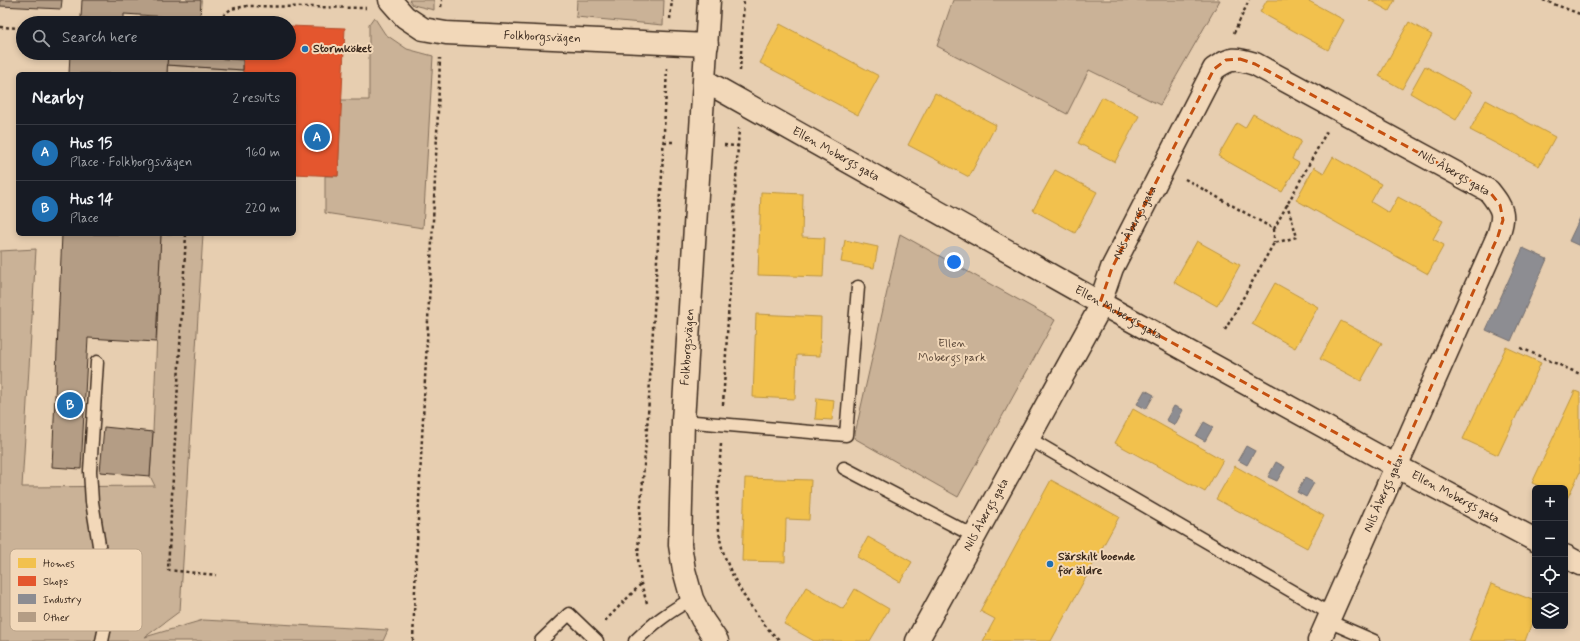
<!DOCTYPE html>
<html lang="en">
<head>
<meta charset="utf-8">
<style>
	body { margin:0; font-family:Mynerve,sans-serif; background:#242831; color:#f1f3f6 }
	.controls { position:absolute; right:12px; bottom:12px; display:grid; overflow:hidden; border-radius:6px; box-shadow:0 2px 6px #0003 }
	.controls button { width:36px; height:36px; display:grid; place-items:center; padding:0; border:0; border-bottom:1px solid #363941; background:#171b24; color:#f1f3f6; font:20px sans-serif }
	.you { position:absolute; left:954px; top:262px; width:14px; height:14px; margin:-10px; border:3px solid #fff; border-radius:50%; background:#1a73e8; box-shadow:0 0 0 6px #1a73e833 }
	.badge { display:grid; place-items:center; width:26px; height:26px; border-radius:50%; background:#1f6fb2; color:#fff; font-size:13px; font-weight:700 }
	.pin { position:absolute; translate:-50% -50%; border:2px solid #fff; box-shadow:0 1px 4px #0006 }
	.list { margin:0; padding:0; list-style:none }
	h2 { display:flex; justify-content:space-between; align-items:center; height:52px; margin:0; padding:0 16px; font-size:17px }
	h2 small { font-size:13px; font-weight:400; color:#9ea1a6 }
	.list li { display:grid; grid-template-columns:26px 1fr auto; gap:12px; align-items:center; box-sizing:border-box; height:56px; padding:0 16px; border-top:1px solid #363941 }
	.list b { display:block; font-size:15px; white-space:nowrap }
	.list p { margin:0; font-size:13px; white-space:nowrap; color:#9ea1a6 }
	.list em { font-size:13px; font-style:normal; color:#9ea1a6 }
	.icon { flex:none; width:22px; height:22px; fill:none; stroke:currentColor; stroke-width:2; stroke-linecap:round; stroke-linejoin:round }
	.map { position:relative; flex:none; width:1580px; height:641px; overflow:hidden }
	.search { position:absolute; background:#171b24; box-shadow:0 2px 6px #0003; left:16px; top:16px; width:280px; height:44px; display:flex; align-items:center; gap:10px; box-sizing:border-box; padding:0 14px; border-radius:22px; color:#9ea1a6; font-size:15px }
	.panel { position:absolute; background:#171b24; box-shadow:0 2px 6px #0003; left:16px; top:72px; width:280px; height:164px; border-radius:6px }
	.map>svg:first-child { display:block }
	.green { fill:#cab297; stroke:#826e5a }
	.homes { fill:#f2c14e; stroke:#bb9440 }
	.shops { fill:#e4572e; stroke:#b14a29 }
	.industry { fill:#8d8d92; stroke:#746f6f }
	.building { fill:#b49d85; stroke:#3b2a1e }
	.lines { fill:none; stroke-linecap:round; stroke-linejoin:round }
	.lane-casing { stroke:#3b2a1e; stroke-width:15 }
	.street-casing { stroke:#3b2a1e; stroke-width:25 }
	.path { stroke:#3b2a1e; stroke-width:2.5; stroke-dasharray:3 3; stroke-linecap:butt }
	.lane { stroke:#f2d8b9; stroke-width:12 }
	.street { stroke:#f2d8b9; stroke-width:22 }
	.marked { fill:none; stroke:#c55010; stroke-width:3; stroke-dasharray:8 5; stroke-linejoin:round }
	.poi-dot { fill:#1f6fb2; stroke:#f2d8b9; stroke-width:1.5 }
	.labels { text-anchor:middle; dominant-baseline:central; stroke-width:4; stroke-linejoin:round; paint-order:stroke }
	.street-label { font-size:12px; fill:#3b2a1e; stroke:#f2d8b9 }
	.poi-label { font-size:12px; font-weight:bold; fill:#3b2a1e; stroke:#f2d8b9; text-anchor:start }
	.park-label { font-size:12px; fill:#584536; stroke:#f2d8b9 }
	.key { fill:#f2d8b9; stroke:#bba48a; stroke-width:1 }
	.key-label { font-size:11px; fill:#3b2a1e }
</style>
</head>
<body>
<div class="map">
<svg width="1580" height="641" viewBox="0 0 1580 641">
	<rect width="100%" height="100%" fill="#e7ceb0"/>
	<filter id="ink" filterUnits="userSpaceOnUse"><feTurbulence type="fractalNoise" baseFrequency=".025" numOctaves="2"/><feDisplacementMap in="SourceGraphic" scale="8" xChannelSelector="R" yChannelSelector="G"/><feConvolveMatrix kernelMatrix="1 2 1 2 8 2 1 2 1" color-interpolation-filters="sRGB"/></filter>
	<g filter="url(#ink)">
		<g class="green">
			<path d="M409,0h25v10l-21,-5z"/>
			<path d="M577,0h87l-1,25 -87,-8z"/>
			<path d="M953,0h267l-60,105 -71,-35 -22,44 -130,-68z"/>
			<path d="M374,17l11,17 22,15 26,7 -10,172 -98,-15v-37h13l3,-76h28v-76z"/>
			<path d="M167,65l76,5v4h-76z"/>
			<path d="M161,234h42l-23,377 -35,26 58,-17 185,10 -5,11h-383v-390l36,-2 -14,238 133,-1 -5,-10 3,-44z"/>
			<path d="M900,234l155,86 -97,177 -104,-59z"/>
		</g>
		<g class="homes">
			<path d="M1267,0h40l37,20 -16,30 -68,-38z"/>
			<path d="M1369,0h26l-6,11z"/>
			<path d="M1409,22l23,13 -30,54 -23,-13z"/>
			<path d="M780,24l99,52 -21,39 -98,-52z"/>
			<path d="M1425,66l47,26 -16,28 -46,-27z"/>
			<path d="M935,93l61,32 -27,52 -61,-32z"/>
			<path d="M1102,97l37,19 -24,46 -37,-19z"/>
			<path d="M1486,100l69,37 -16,29 -69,-36z"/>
			<path d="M1253,114l48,27 -9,18 7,4 -17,29 -64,-36 19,-33 8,5z"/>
			<path d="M1333,157l48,27 -10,18 18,11 9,-16 45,24 -10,18 11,6 -16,29 -132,-74 18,-33 10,6z"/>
			<path d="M1055,170l42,22 -22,41 -42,-23z"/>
			<path d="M761,192l42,2 -1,43 23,1 -2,39 -65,-2z"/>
			<path d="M845,240l33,7 -4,21 -33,-6z"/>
			<path d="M1197,241l43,24 -23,41 -43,-24z"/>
			<path d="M1275,283l43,24 -23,41 -43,-24z"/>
			<path d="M756,314l65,3 -1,39 -23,-1 -2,44 -42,-2z"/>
			<path d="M1341,321l41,22 -21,38 -41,-22z"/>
			<path d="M1506,347l35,16 -43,92 -35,-16z"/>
			<path d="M1575,391l5,2v79l-13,27 -2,-1v-10h-21l-12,-5z"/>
			<path d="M817,398l17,2 -2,20 -17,-1z"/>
			<path d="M1133,409l90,51 -18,32 -90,-49z"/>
			<path d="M1235,466l89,50 -17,32 -91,-49z"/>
			<path d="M745,478l66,2 -2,40 -23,-1 -1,43 -43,-1z"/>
			<path d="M1051,480l68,37 -68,124h-68l12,-22 -15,-8z"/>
			<path d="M868,537l44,25 -12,20 -43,-25z"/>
			<path d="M1491,584l44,17v13l-10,27h-56z"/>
			<path d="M806,587l37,22 12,-20 34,20 -19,32h-56l-30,-17z"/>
		</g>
		<path class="shops" d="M289,26l56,2 -7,148 -44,-2v-100h-51l1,-21h45z"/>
		<g class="industry">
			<path d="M1580,218v28l-11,-5z"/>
			<path d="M1523,248l24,11 -36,82 -25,-11z"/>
			<path d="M1145,390l9,5 -8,14 -9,-5z"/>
			<path d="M1174,406l9,4 -8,15 -9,-5z"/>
			<path d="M1204,422l9,5 -8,14 -9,-5z"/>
			<path d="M1246,446l9,5 -8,14 -9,-5z"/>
			<path d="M1276,462l9,5 -8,14 -9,-4z"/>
			<path d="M1305,478l9,5 -8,14 -9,-5z"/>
		</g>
		<g class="building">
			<path d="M0,0h62l-1,9 -61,-3z"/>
			<path d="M82,0h119l-1,19 -76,-5v6l-43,-2z"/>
			<path d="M70,53h98l-1,21h-98z"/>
			<path d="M168,55l75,5v10l-76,-5z"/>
			<path d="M62,234h99l-5,108 -68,-4 -7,131 -29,-2z"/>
			<path d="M104,427l49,5 -3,44 -50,-4z"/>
		</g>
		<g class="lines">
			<defs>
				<g id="lane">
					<path d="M97,362l-7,109 2,31 13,80v45l-3,14"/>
					<path d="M683,421l163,14 12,-148"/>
					<path d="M1028,438l303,176"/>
					<path d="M844,468l130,68"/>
					<path d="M1328,621l46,20"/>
					<path d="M541,641l28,-27 28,27"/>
					<path d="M635,641c19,-18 33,-29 57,-42"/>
				</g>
				<g id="street">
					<path id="s1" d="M390,0l15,17 18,12 23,4 261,12"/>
					<path d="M709,0l-26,421 -3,124 4,25 8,29 10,20 15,22"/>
					<path id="s2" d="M705,81l395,222 296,163 139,74"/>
					<path id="s3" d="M1100,303l12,-35 102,-199c17,-12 22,-11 41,-5l234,127c15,19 16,23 9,45l-179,405"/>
					<path d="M1565,556l15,8"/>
					<path id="s4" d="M917,641l185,-337"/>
				</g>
			</defs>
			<use href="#lane" class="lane-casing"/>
			<use href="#street" class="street-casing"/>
			<g class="path">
				<path d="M1543,0l37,14"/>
				<path d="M441,7l1,-7"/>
				<path d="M670,19l2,-19"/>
				<path d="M214,23l17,-14 16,-3 119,2"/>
				<path d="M0,27l23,1"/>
				<path d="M1234,33l15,-33"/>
				<path d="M740,71l4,-71"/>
				<path d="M664,142h11"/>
				<path d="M724,145l14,1"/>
				<path d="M1185,179l89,50 53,-98"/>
				<path d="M1274,229v14"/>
				<path d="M186,234l-18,336 48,5"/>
				<path d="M1225,330l49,-87 23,-6 -10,-33"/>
				<path d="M1521,348l59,26"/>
				<path d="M723,405l16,-277"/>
				<path d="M721,444c-2,31 -6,63 -1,94 3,22 20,54 33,71 9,12 16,23 28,32"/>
				<path d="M647,603l-6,-19 -3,-25 1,-29 9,-115 14,-241 5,-106"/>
				<path d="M605,621l36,-37"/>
				<path d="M413,641c7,-194 20,-388 27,-583"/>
			</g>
			<use href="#lane" class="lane"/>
			<use href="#street" class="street"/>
		</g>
	</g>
	<path class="marked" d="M1240,59l15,5 234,127 11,14 3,15 -5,16 -102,230 -296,-163 12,-35 102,-199 12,-9z"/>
	<g class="poi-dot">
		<circle cx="305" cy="49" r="4"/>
		<circle cx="1050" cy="564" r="4"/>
	</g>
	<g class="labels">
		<g class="street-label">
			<text stroke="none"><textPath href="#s1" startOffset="164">Folkborgsvägen</textPath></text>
			<text stroke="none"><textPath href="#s2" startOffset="150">Ellen Mobergs gata</textPath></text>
			<text transform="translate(1454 173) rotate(30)">Nils Åbergs gata</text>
			<text stroke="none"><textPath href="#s3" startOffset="88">Nils Åbergs gata</textPath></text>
			<text stroke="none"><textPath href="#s2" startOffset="474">Ellen Mobergs gata</textPath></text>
			<text transform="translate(688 347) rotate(-86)">Folkborgsvägen</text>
			<text transform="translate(1384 495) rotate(-66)">Nils Åbergs gata</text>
			<text stroke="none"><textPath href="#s2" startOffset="858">Ellen Mobergs gata</textPath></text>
			<text stroke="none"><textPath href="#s4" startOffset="144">Nils Åbergs gata</textPath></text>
		</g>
		<g class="poi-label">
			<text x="313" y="49">Stormköket</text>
			<text x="1058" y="557">Särskilt boende<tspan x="1058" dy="14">för äldre</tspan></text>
		</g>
		<g class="park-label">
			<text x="952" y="344">Ellen<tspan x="952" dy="14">Mobergs park</tspan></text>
		</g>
	</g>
	<rect x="10" y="549" width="132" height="82" rx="6" class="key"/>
	<rect x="18" y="558" width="18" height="10" fill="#f2c14e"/>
	<rect x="18" y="576" width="18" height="10" fill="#e4572e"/>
	<rect x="18" y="594" width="18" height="10" fill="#8d8d92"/>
	<rect x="18" y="612" width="18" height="10" fill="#b49d85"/>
	<g class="key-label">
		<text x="43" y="567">Homes</text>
		<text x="43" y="585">Shops</text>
		<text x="43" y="603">Industry</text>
		<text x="43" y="621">Other</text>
	</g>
</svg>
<div class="controls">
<button>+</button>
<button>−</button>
<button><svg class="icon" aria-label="locate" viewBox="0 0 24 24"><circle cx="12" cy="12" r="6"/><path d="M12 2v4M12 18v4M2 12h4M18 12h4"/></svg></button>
<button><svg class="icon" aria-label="layers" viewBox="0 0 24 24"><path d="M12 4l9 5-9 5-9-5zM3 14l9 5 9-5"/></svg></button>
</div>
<div class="you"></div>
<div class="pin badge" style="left:317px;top:137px">A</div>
<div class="pin badge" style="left:70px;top:405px">B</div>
<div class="search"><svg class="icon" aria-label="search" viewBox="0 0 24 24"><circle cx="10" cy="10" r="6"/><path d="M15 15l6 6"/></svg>Search here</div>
<section class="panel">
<h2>Nearby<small>2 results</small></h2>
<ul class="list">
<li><span class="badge">A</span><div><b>Hus 15</b><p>Place · Folkborgsvägen</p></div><em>160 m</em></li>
<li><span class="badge">B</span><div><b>Hus 14</b><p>Place</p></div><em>220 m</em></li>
</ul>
</section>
</div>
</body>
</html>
